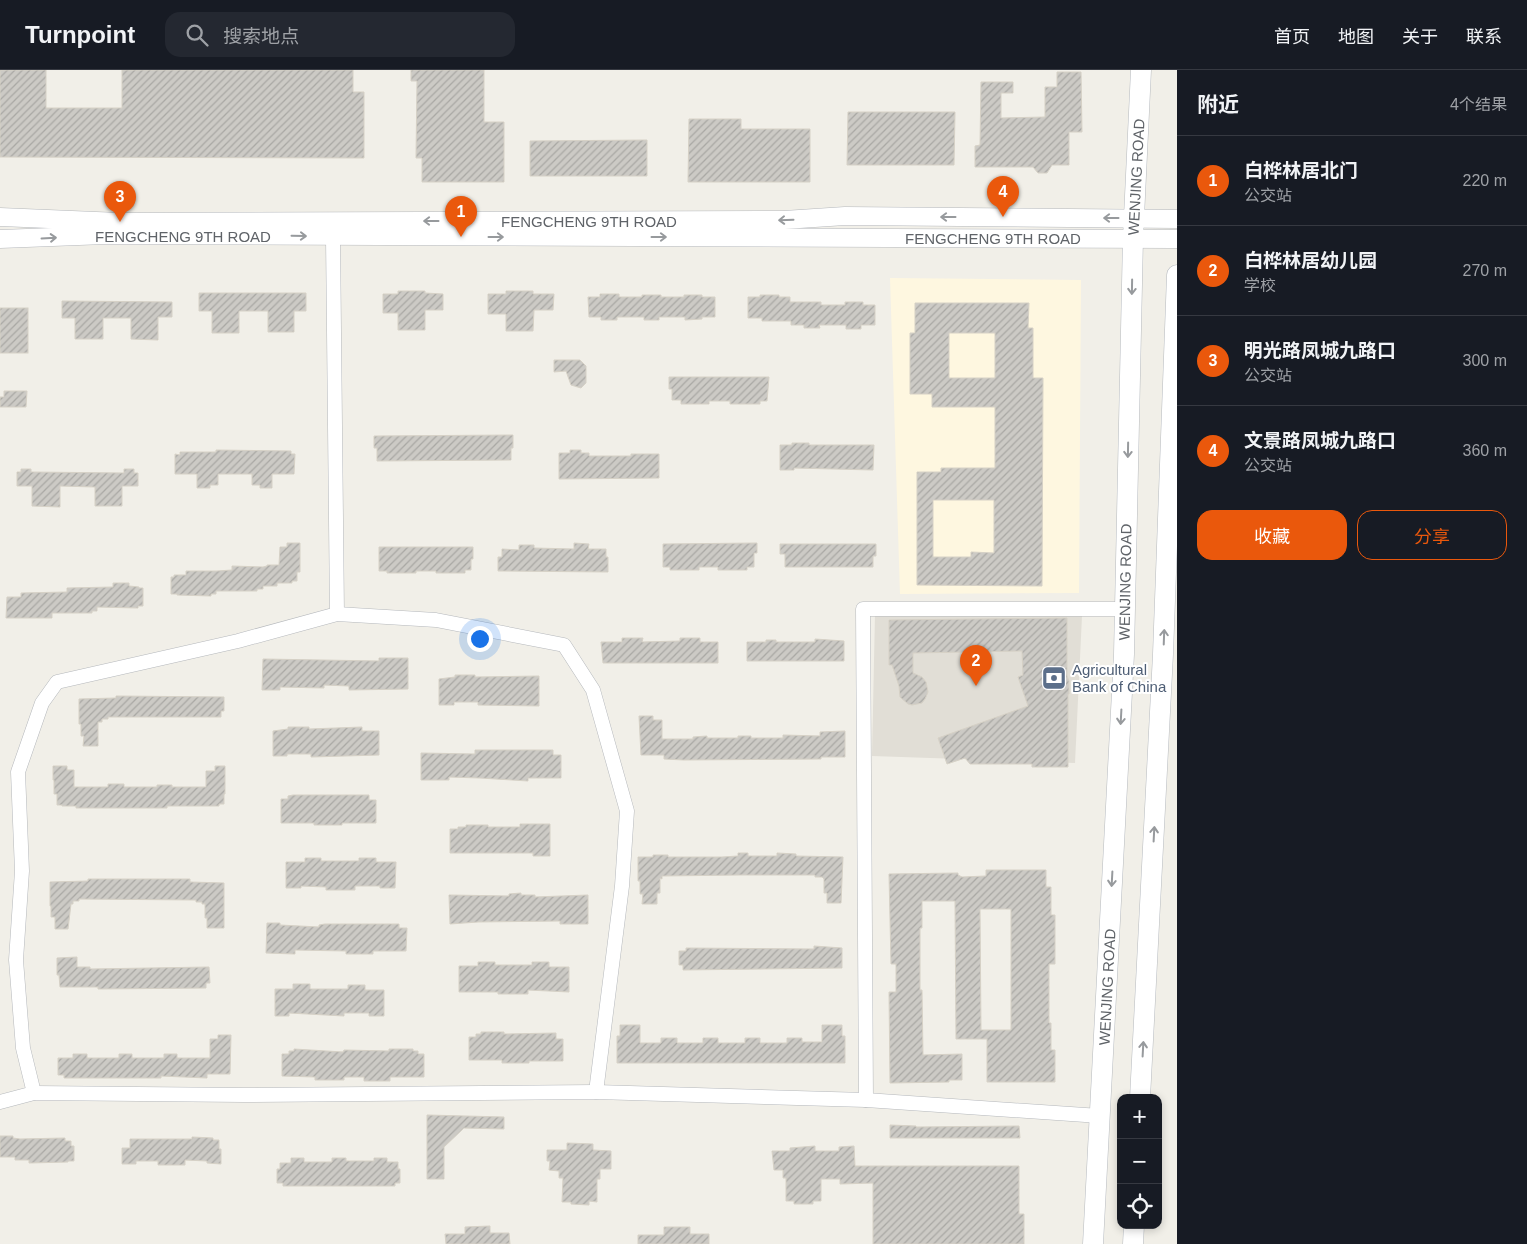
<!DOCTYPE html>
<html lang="zh">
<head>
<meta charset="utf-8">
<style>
	body { margin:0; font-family:Helvetica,"Noto Sans SC",sans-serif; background:#242831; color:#f1f3f6 }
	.controls { position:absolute; right:15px; bottom:15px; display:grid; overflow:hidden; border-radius:10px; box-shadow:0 2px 8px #0003 }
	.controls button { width:45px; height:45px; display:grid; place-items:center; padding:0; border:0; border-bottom:1px solid #363941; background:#171b24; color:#f1f3f6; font:25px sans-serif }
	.you { position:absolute; left:479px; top:568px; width:18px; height:18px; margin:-12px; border:4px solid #fff; border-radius:50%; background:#1a73e8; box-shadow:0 0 0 8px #1a73e833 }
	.badge { display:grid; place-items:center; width:32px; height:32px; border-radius:50%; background:#ea580c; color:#fff; font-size:16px; font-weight:700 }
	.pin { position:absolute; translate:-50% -41px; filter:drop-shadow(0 1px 2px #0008) }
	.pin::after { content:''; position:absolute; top:26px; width:18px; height:15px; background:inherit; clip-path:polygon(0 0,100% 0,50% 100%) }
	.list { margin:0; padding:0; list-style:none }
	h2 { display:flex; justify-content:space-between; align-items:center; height:65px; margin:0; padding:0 20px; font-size:21px }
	h2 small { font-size:16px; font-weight:400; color:#9ea1a6 }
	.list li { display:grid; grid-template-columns:32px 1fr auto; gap:15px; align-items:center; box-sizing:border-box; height:90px; padding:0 20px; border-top:1px solid #363941 }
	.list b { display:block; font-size:19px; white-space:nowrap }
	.list p { margin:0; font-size:16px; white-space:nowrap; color:#9ea1a6 }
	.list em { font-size:16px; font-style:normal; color:#9ea1a6 }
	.actions { display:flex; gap:10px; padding:15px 20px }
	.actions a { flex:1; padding:11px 0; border:1px solid #ea580c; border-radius:15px; text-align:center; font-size:18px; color:#ea580c }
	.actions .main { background:#ea580c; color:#fff }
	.icon { flex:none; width:28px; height:28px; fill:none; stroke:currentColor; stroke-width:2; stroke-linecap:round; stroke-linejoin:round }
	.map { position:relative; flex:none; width:1177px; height:1174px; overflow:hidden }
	header { display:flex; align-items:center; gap:30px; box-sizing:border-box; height:70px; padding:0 25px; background:#171b24; border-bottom:1px solid #363941 }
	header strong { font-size:24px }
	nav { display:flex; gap:28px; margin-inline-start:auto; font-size:18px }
	.search { width:350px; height:45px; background:#242831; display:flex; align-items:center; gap:12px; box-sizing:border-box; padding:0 18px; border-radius:15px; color:#9ea1a6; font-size:19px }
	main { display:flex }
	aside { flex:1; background:#171b24 }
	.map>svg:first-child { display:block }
	.commercial { fill:#fef7e0 }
	.education { fill:#e1ded6 }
	.building { fill:url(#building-hatch); stroke:#d6d1c6; fill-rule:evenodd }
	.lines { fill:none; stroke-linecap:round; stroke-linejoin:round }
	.minor-casing { stroke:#b5b8bc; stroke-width:15 }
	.tertiary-casing { stroke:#b5b8bc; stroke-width:19 }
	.secondary-casing { stroke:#b6babf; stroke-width:21 }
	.minor { stroke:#fff; stroke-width:14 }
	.tertiary { stroke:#fff; stroke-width:18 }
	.secondary { stroke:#fff; stroke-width:20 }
	.oneway { stroke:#979a9d }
	.labels { text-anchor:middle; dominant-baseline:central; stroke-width:4; stroke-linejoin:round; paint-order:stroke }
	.street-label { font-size:15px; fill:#5f6368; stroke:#fff }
	.service-label { font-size:15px; fill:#4e5e75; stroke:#fff; text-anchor:start }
</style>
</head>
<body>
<header>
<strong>Turnpoint</strong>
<div class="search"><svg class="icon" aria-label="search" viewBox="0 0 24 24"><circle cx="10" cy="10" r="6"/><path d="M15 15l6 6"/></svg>搜索地点</div>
<nav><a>首页</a><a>地图</a><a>关于</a><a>联系</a></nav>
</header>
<main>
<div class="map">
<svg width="1177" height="1174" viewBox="0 0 1177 1174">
	<defs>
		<pattern id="building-hatch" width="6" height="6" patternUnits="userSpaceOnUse" patternTransform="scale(1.25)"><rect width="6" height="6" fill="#cccac5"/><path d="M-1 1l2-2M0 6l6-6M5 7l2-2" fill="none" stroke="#a9a8a4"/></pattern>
	</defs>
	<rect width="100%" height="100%" fill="#f1efe8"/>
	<path class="commercial" d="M890,208l191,2 -2,313 -179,1z"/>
	<path class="education" d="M875,544l207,2 -7,147 -203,-7z"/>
	<g class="building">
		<path d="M0,0h46v38h76v-38h231v22h11v66l-364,-1z"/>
		<path d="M411,0h73v52h20v60h-82v-24h-6l1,-77h-6z"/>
		<path d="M1057,2h24l1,60h-13v33h-17l-5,8h-9l-5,-6h-58v-21l5,-1 1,-63h32v11h-12v25l44,-1v-30h12z"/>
		<path d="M848,42h107l-1,53h-107z"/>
		<path d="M689,49h52v10h69v53h-122z"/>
		<path d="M647,70v36h-117v-35z"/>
		<path d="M398,221h27v2l18,1v16h-18v20h-27v-17h-15v-19h15z"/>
		<path d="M506,221h27v3h21l-1,16h-19l-1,21h-27v-17h-18v-20h18z"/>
		<path d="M199,223h107v18h-12v21h-26v-21h-29v22h-27v-22h-13z"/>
		<path d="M600,224h19v3h23v-2h19v2h23v-2h18v2h13v20h-13v2l-17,1v-3h-26v3h-15v-3h-27v3h-16v-3h-12l-1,-20h12z"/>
		<path d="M760,225h19v2h11v5h31v3h24v-3h18v3h12v20h-14v4h-15v-4h-27l1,3h-16v-3h-13v-4h-29v-3h-14v-21h12z"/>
		<path d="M62,231l110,1v15h-14v23l-27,-1v-21h-28v21h-28v-21h-13z"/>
		<path d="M915,233h114l-1,25h5v50h10l-1,208 -125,-1v-113h24v-4h54v-61h-63v-13h-22v-61h5zM949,263h46v45h-46zM933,430h61v53l-23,-1v5h-38z"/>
		<rect x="0" y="238" width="28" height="45"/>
		<path d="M554,290h26l6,6v17l-5,5 -10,-3 -5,-14 -12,1z"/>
		<path d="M669,307h100l-2,24h-7v3h-30v-3h-21v3h-28v-4h-9v-11h-3z"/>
		<path d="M4,321h23l-1,16h-26v-10h4z"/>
		<path d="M513,365v13h-2v12l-134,1v-13h-3v-12z"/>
		<path d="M792,373h17v2h65l-1,25 -79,-2v2h-14v-25h12z"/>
		<path d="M216,380l75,1v3h4l-1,20h-22v14h-12v-3h-8v-11h-34v11h-8v3h-13v-14h-22v-20l5,1v-3h36z"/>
		<path d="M570,380h11v3h8v3h42v-2h28v24l-100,1v-26h11z"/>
		<path d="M21,399h10v3l93,1v-4h10v4h4v13h-16v20h-27v-19l-35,-1v21l-28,-1v-20h-15v-14h4z"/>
		<path d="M287,473h13v29h-3v9h-5v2h-15v3h-14v3h-6v2h-41v3h-5v2l-34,-1v-1h-6v-17h3v-2h12v-4h31l15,-1v-4l31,1 4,-1v-1h12l1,-18h7z"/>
		<path d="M574,473l15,1 -1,5h18v8h2v15l-110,-1v-14h4v-8l17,1v-5h15v3l40,1z"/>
		<path d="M757,473v10h-3v14h-7v3h-29v-3h-19v3h-29v-3h-7v-23z"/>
		<path d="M780,474h96v12h-3v11h-88v-13h-5z"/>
		<path d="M379,477h94v12h-2v11h-6v3h-29v-2h-20v2h-29v-2h-8z"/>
		<path d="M113,513h16v3l10,1v1h4v18h-5v2l-41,-1v4h-5v2h-40v5h-46l1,-21h14v-4l46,-1v-4l46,-1z"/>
		<path d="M1067,548v58l2,5v13h-1v73h-36v-3h-62l-5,-6 -18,6 -9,-26 90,-32 -10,-29 5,-2 -1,-24 -109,2v20l9,4 4,5 2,10 -3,7 -3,4 -10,2 -4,-1 -8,-7 -1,-11 -7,-21h-3v-45z"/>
		<path d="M622,568h21l-1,4 38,-1v-3h20v4h18v21h-115l-2,-21h21z"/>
		<path d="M815,569l29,2v20h-97v-19h19v-2h10v2h39z"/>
		<path d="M379,588h29v31l-59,1v-4l-25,-1v3l-44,-1v3h-18l1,-31 116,2z"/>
		<path d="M455,605h20v2l64,-1v30l-61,-1v-3h-24v3h-15v-26l16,-2z"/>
		<path d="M116,626l108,1v14h-3v6h-113v2h-6v3h-4v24h-15l1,-10h-3v-12h-2v-25l37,-1z"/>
		<path d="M639,646h14v4h9v19h31v-2l14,-1v2h31v-2h13v2h32v-3l37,1v-4l25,-1v26h-24v2l-137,1 -20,-1v-4h-23z"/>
		<path d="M288,657h21v2l53,-2v4h17v24l-68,2v-3h-24v2h-14v-25l15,-2z"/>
		<path d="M475,680h78v5h8v23h-33v3l-48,-3 -31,-1v3h-28v-27l54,1z"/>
		<path d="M53,696h14v4h7v17h34v-3h16v3h33v-2h15v2h34v-16h9v-5h10v28h-1v10h-5v2h-52v2h-91v-2h-14v-1h-5v-11h-3v-14h-1z"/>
		<path d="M293,725h76v5h7v23h-34v2h-28v-2h-33v-24h7v-3z"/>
		<path d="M520,754h30v32h-17v-3h-83v-24h8v-2h8v-2h22v2h32z"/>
		<path d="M738,783h10v3h29v-3l19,1v2l47,1 -2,46h-14v-10h-3v-14l-2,-2h-7v-2h-76l-77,1v3l-2,-1v15h-3v11h-15l1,-10h-3v-13h-2v-24h15v-2h15v2h54l16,-1z"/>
		<path d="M305,788h16v3h38v-3h17v4h20l-1,26h-15v-2h-25v4h-29v-3l-25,-1v2h-15v-26h19z"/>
		<path d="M986,800h60v17h5v28h4v49h-6v59h2v27h4v32h-68v-43h-31l-1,-138h-33v27h-2v62h2l1,65 39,-1v26h-13v2l-59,1 -1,-91h7v-28h-5l-2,-90 69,-1v2l4,2 24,-1zM980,839h31v121h-30z"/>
		<path d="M88,809h102v3l34,1v45h-17v-10h-2v-14h-3v-2h-6v-2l-117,-1v2h-6v3h-2l-3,25h-13v-12h-4v-11h-1v-24l38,-1z"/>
		<path d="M521,823v2h14v2l53,-2v29h-28v-3l-82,1 -28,2 -1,-29 60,1v-2z"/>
		<path d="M267,853h13v2l39,2v-2l6,-1h74v4h8l-1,23h-33v3h-27v-3l-51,-1v4l-29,-1z"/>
		<path d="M814,876l28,2v20l-159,2v-5h-4v-14h7v-3l128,1z"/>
		<path d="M77,887v10h13v2l119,-2 1,16h-4v5l-108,1v-2h-38l-1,-12h-2v-17z"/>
		<path d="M478,892h17v3h37v-3h17v5h20v25l-41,-2v4h-30v-2h-39v-26h19z"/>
		<path d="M293,914h17v5h38v-4h17v5h19v26h-15v-3h-25v3l-55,-3v3h-14v-27h18z"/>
		<path d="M620,955h20v18h21v-5h16v5h26v-5h15v5h27v-5h15v5h27v-5h15v4h20v-17h20v11h3v27h-228v-27h3z"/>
		<path d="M481,962h23v2l52,-1v6h7v22h-34v2h-27v-3h-33v-23h7v-3h5z"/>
		<path d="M218,965h13l-1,39h-23v4l-46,-2v2h-97v-3h-6v-17h15v-4h14v4h32v-4h13v4h32v-4h13v4h33v-19h8z"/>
		<path d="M294,979l49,3 1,-2 45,1v-2h24v2h5v3h6v23h-34v4h-26v-4h-20v3h-29v-3l-33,-1v-22h7v-3h5z"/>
		<path d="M427,1045l77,2v12l-40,-1 -20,19v32h-17z"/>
		<path d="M890,1055l26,1v1l103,-1 1,12h-130z"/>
		<path d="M0,1066h13v2l7,1 45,-1v3h6v5h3v15h-6v1l-39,1v-3h-14v-3h-15z"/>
		<path d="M192,1067l21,1v2h6v9h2v15l-14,-1v-2l-22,-1v5h-27v-4h-22v3h-14v-16h8v-9h62z"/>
		<path d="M567,1073l26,1v6l18,1v18h-11v10h-3v23l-8,-1v4l-18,-1v-2h-9l1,-24h-4v-7l-10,-1 1,-9h-3v-11h20z"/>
		<path d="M815,1076v5h24v-4l15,-1 1,20h164v48h5v30h-151v-61l-33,1v-5h-19v22h-8v3h-19v-3h-8v-23h-3v-8h-9l-2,-19h18v-3z"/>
		<path d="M291,1088h13v4h28v-4h14v3h28v-3h13v4h11v7h2v14h-5v3h-112v-3h-6v-14h3v-6h11z"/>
		<path d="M490,1156v7h19l1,11h-64l-1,-10h20v-7z"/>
		<path d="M664,1157h26v7h19v10h-71v-9h26z"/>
	</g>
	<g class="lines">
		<defs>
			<g id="minor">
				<path d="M333,167l4,377"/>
				<path d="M34,1023l-11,-45 -7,-88 6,-89 -4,-99 24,-69 15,-21 181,-41 99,-27 99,6 128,25 29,45 34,121 -5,75 -26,206"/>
				<path d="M0,1032l34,-9 209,2 353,-3 270,8"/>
				<path d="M1100,1046l-234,-16 -3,-491h262"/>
			</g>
			<g id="tertiary">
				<path d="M0,147l120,5 664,-2 61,-4 332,3"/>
				<path d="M0,169l105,-4 1072,4"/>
			</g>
			<g id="secondary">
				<path d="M1140,1028l23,-444 14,-379"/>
				<path d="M1093,1174l31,-590 9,-416 8,-168"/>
				<path d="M1133,1174l1,-19"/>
			</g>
		</defs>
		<use href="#minor" class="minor-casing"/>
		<use href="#tertiary" class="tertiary-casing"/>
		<use href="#secondary" class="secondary-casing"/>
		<use href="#minor" class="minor"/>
		<use href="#tertiary" class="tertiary"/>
		<use href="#secondary" class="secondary"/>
	</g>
	<defs><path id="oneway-shaft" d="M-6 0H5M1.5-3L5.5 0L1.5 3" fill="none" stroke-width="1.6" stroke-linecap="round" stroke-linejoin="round" transform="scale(1.25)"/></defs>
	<g class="oneway">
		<use href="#oneway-shaft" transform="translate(948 147) rotate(-180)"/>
		<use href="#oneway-shaft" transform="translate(1111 148) rotate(-180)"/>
		<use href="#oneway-shaft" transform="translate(786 150) rotate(178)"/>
		<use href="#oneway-shaft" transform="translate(431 151) rotate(180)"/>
		<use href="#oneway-shaft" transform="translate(299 166) rotate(1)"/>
		<use href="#oneway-shaft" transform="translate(496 167)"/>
		<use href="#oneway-shaft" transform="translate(659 167)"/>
		<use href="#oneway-shaft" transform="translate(49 168) rotate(-3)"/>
		<use href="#oneway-shaft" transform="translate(1132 217) rotate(91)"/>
		<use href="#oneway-shaft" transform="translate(1128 380) rotate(91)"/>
		<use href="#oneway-shaft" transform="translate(1164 567) rotate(-88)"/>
		<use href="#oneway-shaft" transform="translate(1121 647) rotate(93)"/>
		<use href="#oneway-shaft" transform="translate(1154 764) rotate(-87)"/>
		<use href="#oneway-shaft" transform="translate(1112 809) rotate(93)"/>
		<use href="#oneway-shaft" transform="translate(1143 979) rotate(-87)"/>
	</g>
	<defs>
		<symbol id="bank-square" viewBox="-11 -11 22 22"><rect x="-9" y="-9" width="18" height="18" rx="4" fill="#5c6f8a" stroke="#fff"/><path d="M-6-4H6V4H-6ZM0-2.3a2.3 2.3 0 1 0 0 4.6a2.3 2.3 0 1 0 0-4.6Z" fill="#fff"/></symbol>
	</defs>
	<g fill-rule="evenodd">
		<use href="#bank-square" x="1040" y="594" width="28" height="28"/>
	</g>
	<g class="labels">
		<g class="street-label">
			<text transform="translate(1136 107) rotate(-87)">WENJING ROAD</text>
			<text x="589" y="151">FENGCHENG 9TH ROAD</text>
			<text x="183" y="166">FENGCHENG 9TH ROAD</text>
			<text x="993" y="168">FENGCHENG 9TH ROAD</text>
			<text transform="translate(1125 512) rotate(-89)">WENJING ROAD</text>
			<text transform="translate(1107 917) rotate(-87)">WENJING ROAD</text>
		</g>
		<g class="service-label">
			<text x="1072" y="599">Agricultural<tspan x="1072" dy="17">Bank of China</tspan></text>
		</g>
	</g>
</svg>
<div class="controls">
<button>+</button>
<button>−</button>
<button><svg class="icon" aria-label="locate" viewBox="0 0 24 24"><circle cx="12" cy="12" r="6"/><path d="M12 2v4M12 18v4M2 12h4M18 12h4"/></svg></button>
</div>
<div class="you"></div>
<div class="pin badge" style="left:461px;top:167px">1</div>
<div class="pin badge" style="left:976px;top:616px">2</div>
<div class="pin badge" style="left:120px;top:152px">3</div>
<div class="pin badge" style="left:1003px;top:147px">4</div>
</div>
<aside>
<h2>附近<small>4个结果</small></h2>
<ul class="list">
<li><span class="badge">1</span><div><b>白桦林居北门</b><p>公交站</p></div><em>220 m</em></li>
<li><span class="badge">2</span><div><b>白桦林居幼儿园</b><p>学校</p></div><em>270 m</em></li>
<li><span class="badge">3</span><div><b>明光路凤城九路口</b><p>公交站</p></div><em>300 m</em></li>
<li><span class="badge">4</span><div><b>文景路凤城九路口</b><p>公交站</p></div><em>360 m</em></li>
</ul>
<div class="actions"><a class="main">收藏</a><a>分享</a></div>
</aside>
</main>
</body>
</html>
